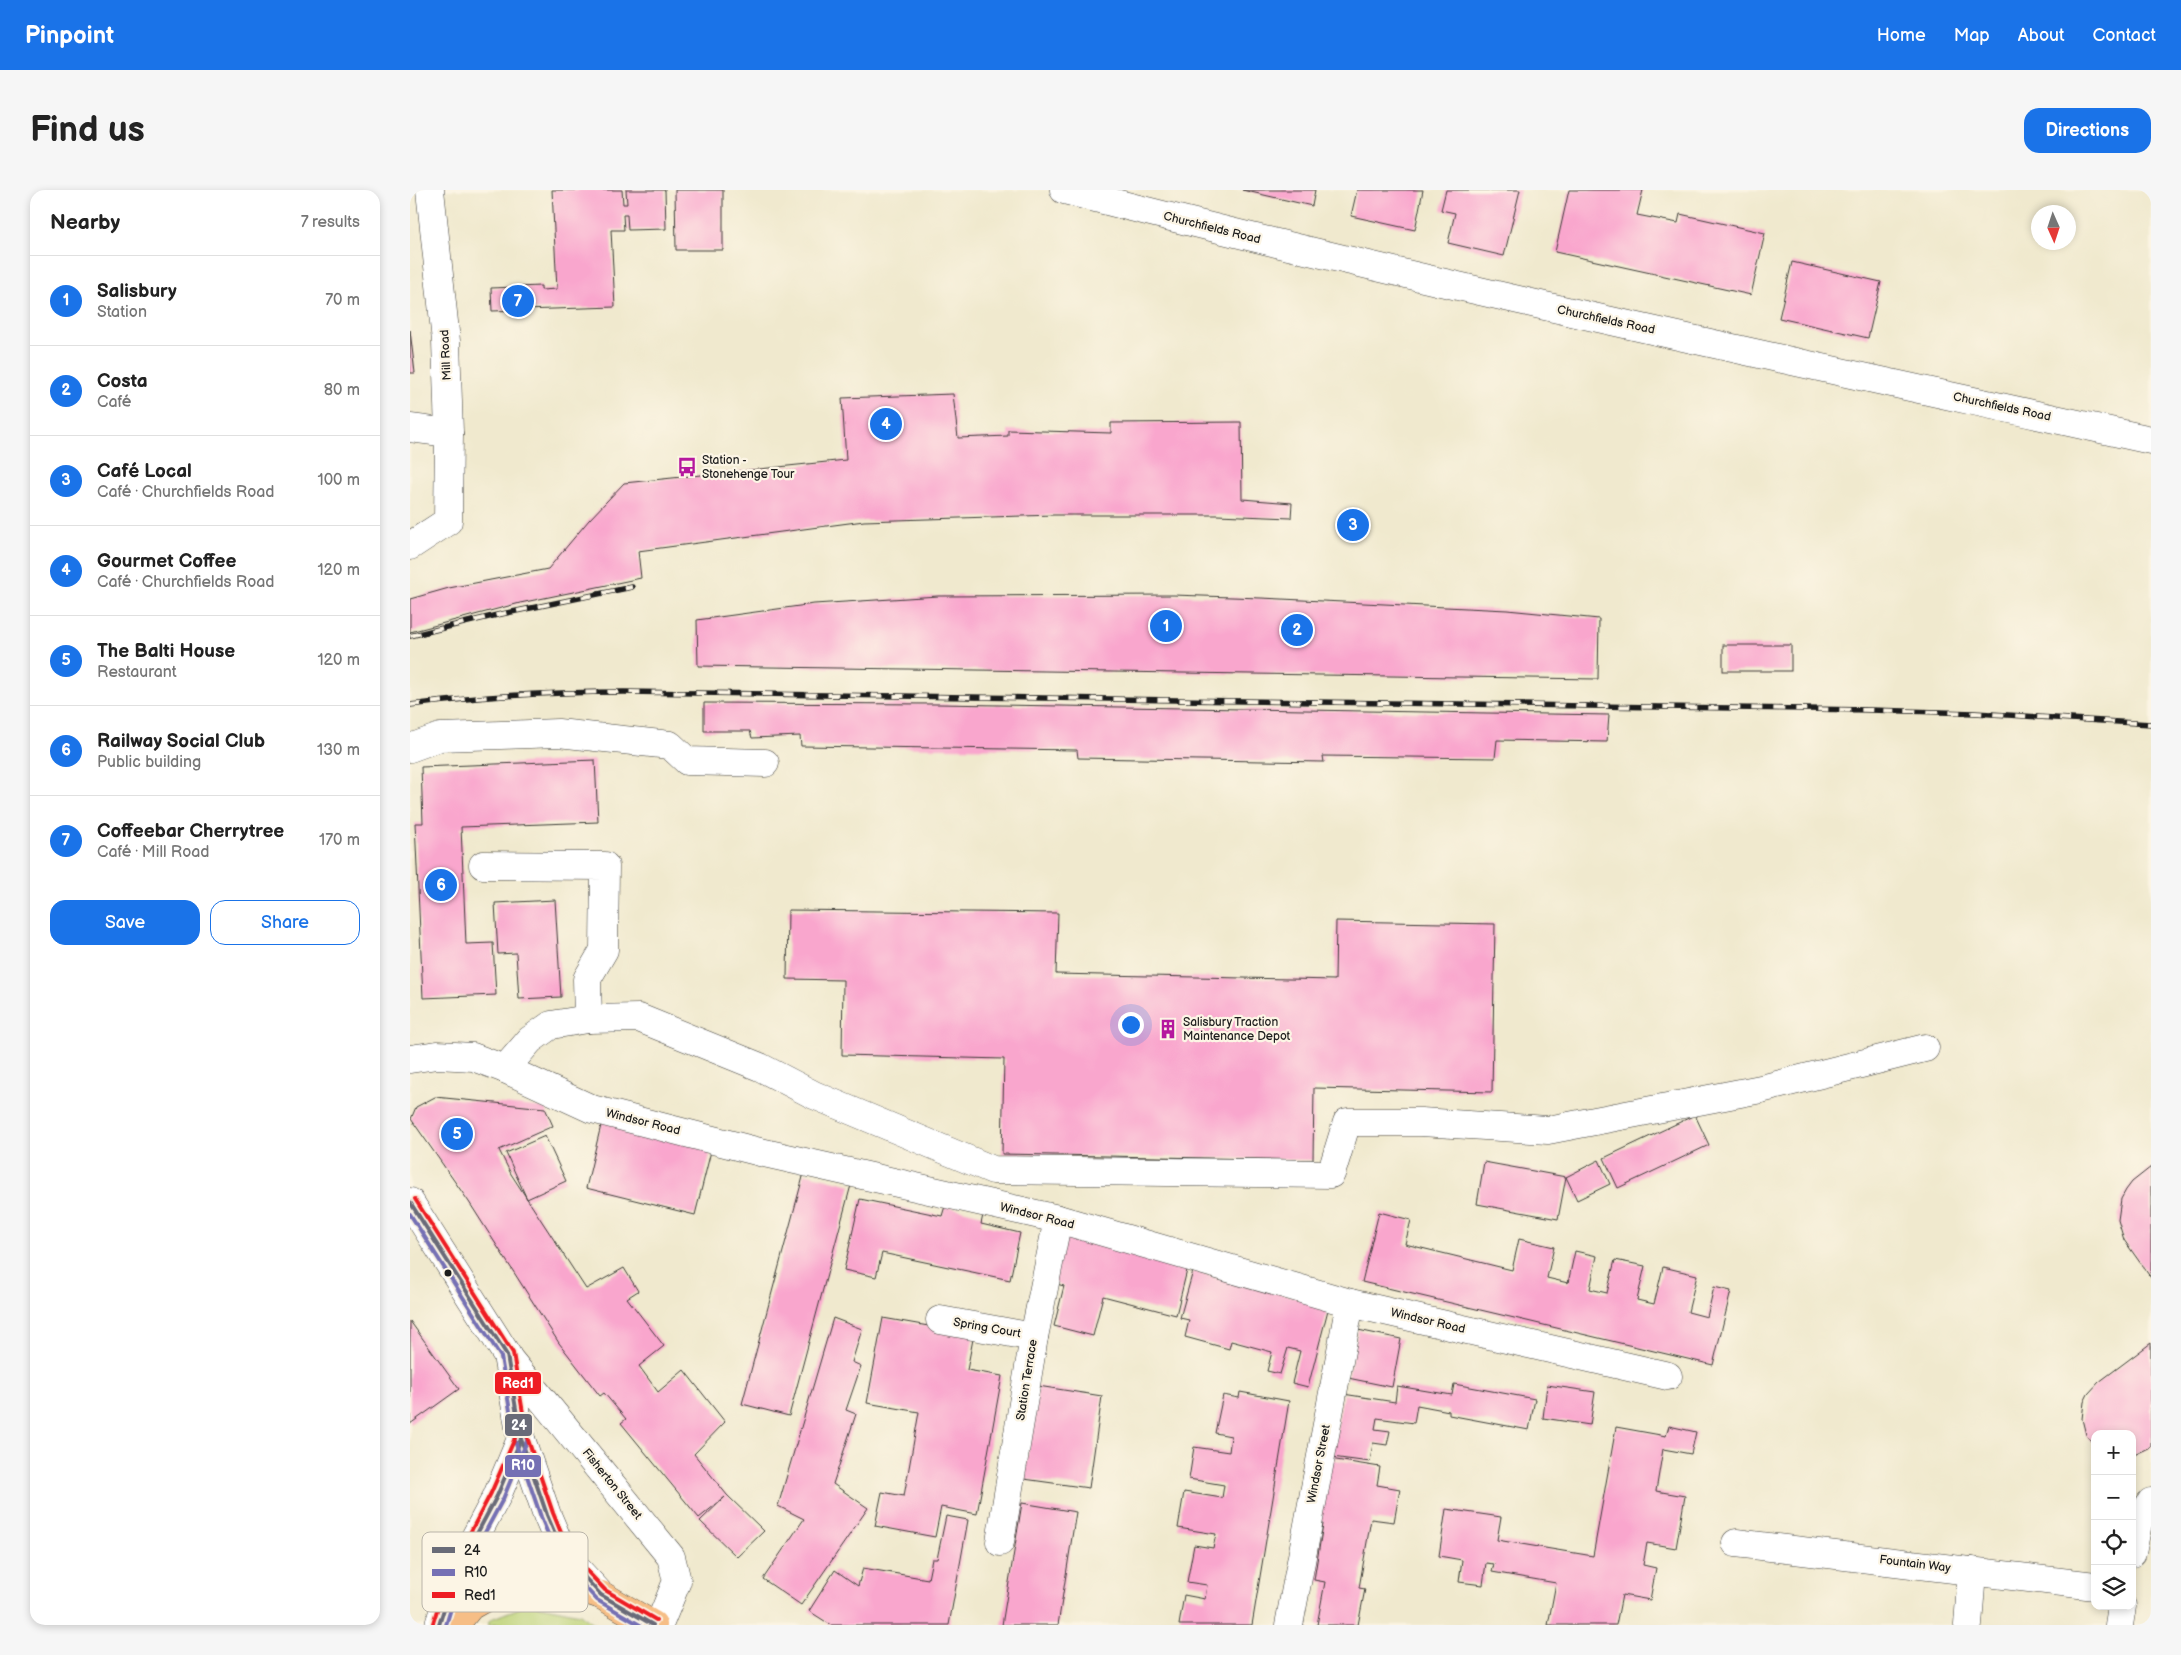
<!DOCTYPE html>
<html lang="en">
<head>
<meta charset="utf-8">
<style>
	body { margin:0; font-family:"Balsamiq Sans",sans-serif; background:#f6f6f6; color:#222 }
	.controls { position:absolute; right:15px; bottom:15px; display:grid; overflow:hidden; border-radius:10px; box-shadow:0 2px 8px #0003 }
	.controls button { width:45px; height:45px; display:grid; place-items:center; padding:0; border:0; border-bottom:1px solid #e0e0e0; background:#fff; color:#222; font:25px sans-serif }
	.compass { position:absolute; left:1621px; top:15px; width:45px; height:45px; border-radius:50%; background:#fff; box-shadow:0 2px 8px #0003; rotate:177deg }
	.you { position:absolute; left:720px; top:834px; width:18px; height:18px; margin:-12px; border:4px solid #fff; border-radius:50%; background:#1a73e8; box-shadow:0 0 0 8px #1a73e833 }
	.badge { display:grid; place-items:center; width:32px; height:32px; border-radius:50%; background:#1a73e8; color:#fff; font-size:16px; font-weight:700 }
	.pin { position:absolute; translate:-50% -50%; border:2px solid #fff; box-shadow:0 1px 5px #0006 }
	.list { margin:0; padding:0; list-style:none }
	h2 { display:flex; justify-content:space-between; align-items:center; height:65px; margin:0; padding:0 20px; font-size:21px }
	h2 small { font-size:16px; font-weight:400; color:#767676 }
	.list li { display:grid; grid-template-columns:32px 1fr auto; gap:15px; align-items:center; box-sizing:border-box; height:90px; padding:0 20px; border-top:1px solid #e0e0e0 }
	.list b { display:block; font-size:19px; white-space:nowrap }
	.list p { margin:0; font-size:16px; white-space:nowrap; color:#767676 }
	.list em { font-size:16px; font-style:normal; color:#767676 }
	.actions { display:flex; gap:10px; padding:15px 20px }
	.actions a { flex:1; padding:11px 0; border:1px solid #1a73e8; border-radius:15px; text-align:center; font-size:18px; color:#1a73e8 }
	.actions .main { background:#1a73e8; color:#fff }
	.icon { flex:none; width:28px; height:28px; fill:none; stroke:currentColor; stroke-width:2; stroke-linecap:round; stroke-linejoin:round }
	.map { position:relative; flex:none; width:1741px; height:1435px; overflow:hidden; border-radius:15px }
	header { display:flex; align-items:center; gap:30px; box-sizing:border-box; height:70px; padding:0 25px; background:#1a73e8; color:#fff }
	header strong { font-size:24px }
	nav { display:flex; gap:28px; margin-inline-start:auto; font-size:18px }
	.intro { display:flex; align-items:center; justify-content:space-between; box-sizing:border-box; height:120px; padding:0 30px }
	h1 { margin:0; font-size:35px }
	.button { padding:12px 22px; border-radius:15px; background:#1a73e8; color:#fff; font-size:18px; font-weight:700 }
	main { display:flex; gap:30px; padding:0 30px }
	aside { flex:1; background:#fff; border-radius:15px; box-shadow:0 2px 8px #0003 }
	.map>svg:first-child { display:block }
	.green { fill:#bad175; stroke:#6b7648 }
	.building { fill:#f9a6cd }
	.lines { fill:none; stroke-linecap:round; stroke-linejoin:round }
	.minor-casing { stroke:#3c3b37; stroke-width:29 }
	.highway-casing { stroke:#3c3b37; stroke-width:29 }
	.minor { stroke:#fff; stroke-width:28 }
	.highway { stroke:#f6be86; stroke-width:28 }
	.rail-casing { stroke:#1c1c1c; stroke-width:5.5 }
	.rail { stroke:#fcf5e5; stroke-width:4; stroke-dasharray:11; stroke-linecap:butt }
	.bus-1-casing { stroke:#fcf5e5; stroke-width:8 }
	.bus-2-casing { stroke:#fcf5e5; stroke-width:8 }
	.bus-3-casing { stroke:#fcf5e5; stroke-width:8 }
	.bus-1 { stroke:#696b78; stroke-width:4 }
	.bus-2 { stroke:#7570b4; stroke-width:4 }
	.bus-3 { stroke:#ee1d23; stroke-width:4 }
	.bus-dot { fill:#1c1c1c; stroke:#fcf5e5; stroke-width:2 }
	.labels { text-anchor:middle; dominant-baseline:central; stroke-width:4.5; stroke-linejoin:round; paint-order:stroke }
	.street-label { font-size:12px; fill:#1c1c1c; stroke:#fcf5e5 }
	.poi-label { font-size:12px; fill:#1c1c1c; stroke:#fcf5e5; text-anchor:start }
	.key { fill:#fcf5e5; stroke:#b9b4a9; stroke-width:1 }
	.key-label { font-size:14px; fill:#1c1c1c }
	.line-badge { stroke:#fcf5e5; stroke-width:2 }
	.badge-label { font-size:14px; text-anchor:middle; font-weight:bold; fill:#fff }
</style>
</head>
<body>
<header>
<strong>Pinpoint</strong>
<nav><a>Home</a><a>Map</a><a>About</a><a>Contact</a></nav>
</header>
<div class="intro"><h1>Find us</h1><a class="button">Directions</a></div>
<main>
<aside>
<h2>Nearby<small>7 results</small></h2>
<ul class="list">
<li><span class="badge">1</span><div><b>Salisbury</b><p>Station</p></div><em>70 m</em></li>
<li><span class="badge">2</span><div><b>Costa</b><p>Café</p></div><em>80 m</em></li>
<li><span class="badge">3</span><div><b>Café Local</b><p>Café · Churchfields Road</p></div><em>100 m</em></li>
<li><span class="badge">4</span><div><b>Gourmet Coffee</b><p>Café · Churchfields Road</p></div><em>120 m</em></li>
<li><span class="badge">5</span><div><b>The Balti House</b><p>Restaurant</p></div><em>120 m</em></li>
<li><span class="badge">6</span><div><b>Railway Social Club</b><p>Public building</p></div><em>130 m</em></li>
<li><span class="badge">7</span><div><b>Coffeebar Cherrytree</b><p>Café · Mill Road</p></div><em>170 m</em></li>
</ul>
<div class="actions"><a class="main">Save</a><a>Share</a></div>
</aside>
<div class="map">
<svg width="1741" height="1435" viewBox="0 0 1741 1435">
	<rect width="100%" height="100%" fill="#fcf5e5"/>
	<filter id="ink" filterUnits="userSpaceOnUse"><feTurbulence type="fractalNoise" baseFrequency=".02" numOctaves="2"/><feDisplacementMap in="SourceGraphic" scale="10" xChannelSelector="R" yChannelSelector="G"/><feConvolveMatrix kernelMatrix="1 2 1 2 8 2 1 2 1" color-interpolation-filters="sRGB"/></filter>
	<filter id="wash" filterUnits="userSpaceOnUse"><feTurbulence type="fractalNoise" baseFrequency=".0096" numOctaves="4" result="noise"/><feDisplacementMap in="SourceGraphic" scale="20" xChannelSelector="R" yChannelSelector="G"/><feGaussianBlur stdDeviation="1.12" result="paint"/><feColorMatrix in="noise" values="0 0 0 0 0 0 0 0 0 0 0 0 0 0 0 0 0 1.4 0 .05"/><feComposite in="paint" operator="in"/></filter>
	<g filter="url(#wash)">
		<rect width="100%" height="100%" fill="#f0e9ce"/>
		<path class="green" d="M120,1414l50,10 15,11h-108l4,-6z"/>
		<g id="blocks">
			<g class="building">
				<path d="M142,0h70l1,14h4l-1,-14h39l1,39 -38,1 -1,-15h-4l1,15h-13l4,77 -123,4 -1,-23 50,-2v4l16,-1z"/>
				<path d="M265,0h48v60h-47z"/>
				<path d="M832,0h73l-3,16z"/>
				<path d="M947,0h66l-8,40 -64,-14z"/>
				<path d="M1036,0h74l-16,66 -56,-13 7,-30 -14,-3z"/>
				<path d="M1159,0h74l-6,25 41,8 2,-9 85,19 -14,62 -196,-43z"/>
				<path d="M1382,72l89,20 -13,56 -89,-20z"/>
				<path d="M0,140l5,43h-5z"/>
				<path d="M543,204l5,44 50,-2v-6l103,3v-10l130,-1 1,77 50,4 -1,15 -74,-3h-163l-190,6 -226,30 3,27 -121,25 -110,29v-33l39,-11 99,-19 41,-49 35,-37 222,-23 -4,-62z"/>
				<path d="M763,405l88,3 246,12 92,9 -1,60 -900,-13 -1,-46 117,-16 124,-8z"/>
				<rect x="1313" y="455" width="68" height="26"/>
				<path d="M294,513l234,1 671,11 -2,27 -110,-2 -2,18 -172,-2 1,6 -246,-4 -1,-8 -276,-4 -1,-10 -48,2 -2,-7h-46z"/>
				<path d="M185,570l3,62 -137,5 5,117 27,-1 3,52 -73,3 -8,-175h8l-2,-56z"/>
				<path d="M145,710l6,97 -42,2 -3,-46 -18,1 -3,-51z"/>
				<path d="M378,720l270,3 -2,61 279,6 1,-59 159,3 -3,168 -178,-4 -1,72 -311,-6 2,-95 -162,-4 1,-75 -56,-1z"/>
				<path d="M25,907l110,11 8,18 -54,24 12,24 75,115 38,-21 14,23 -11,7 37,48 -25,20 19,26 26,-22 41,52 -31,32 33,41 37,36 -27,26 -37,-36 25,-24 -26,21 -78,-95 5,-4 -22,-26 -4,3 -41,-53 -90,-141 -58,-83 5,-12z"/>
				<path d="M1285,925l14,30 -91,43 -14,-30z"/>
				<path d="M192,931l110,26 -17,68 -109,-27z"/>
				<path d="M135,946l21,45 -39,18 -21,-46z"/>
				<path d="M1189,970l11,24 -33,16 -11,-23z"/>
				<path d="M1074,972l82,15 -8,42 -81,-15z"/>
				<path d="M1741,977v111l-27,-38 -6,-20 3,-21 5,-9 6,-8z"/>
				<path d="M394,983l47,12 -62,231 -47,-12z"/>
				<path d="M450,1009l82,17 3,-10 38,9 -2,9 39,9 -10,47 -128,-27 -6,24 -32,-7z"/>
				<path d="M969,1022l32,8 -6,24 107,26 7,-31 35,8 -7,31 21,5 7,-32 22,5 -7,33 17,4 8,-33 30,6 -8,34 17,4 9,-37 34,8 -9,37 19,5 7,-30 17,4 -18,74 -351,-83z"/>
				<path d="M652,1044l126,32 -12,49 -73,-19 -10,40 -39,-10 10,-40 -15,-4z"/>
				<path d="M783,1081l136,35 -21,81 -16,-4 8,-32 -12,-3 -8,26 -13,-3 5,-19 -41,-11 -2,8 -44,-12 4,-17 -9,-2z"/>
				<path d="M423,1128l29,11 -10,33 9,4 -15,44 10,4 -23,70 35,24 -67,97 -38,-26 41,-60 -26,-13z"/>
				<path d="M473,1128l91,16 -7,36 35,6 -25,138 -36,-7 -6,30 -60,-11 7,-34 22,4 15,-84 -52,-9z"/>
				<path d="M0,1131l49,68 -49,35z"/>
				<path d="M948,1140l43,9 -9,48 -44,-9z"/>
				<path d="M1741,1153v104l-19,9v-22h-37v12l-9,-11 -4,-16 2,-17 4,-8 11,-12z"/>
				<path d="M1044,1194l81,15 -6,31 -80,-15v-4l-32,-6 -3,18 -37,-5 -2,11 15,2 -3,14 -14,-2 -3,19 -38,-5 11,-63 52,8 2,-16 55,9z"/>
				<path d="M1137,1195l48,7 -5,33 -47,-7z"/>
				<path d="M628,1196l64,10 -13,92 -65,-9z"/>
				<path d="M830,1202l49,9 -37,224h-73l5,-30 21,4 2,-14 -20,-3 7,-37 19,3 3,-14 -38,-6 6,-36 38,6 2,-13 -35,-6 5,-32 35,5 2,-16 -16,-3 8,-38 16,3z"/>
				<path d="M1259,1236l27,6 -5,22 -28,-5 -7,42 29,5 -9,52 -29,-5 -4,22 13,3 -6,32 -28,-5 -6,30h-68l8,-42 -64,-11 2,-8 -8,-1 -3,22 -24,-3 3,-22 -23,-4 7,-47 55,8 -4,23 96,16 23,-129 50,9z"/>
				<path d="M920,1269l50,8 -3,18 23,4 -6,33 -23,-3 -12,69 6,1 -7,36h-41l8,-43 -11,-2 9,-56 -4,-1z"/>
				<path d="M612,1313l54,9 -18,113h-56z"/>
				<path d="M536,1326l22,4 -19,105h-118l-22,-14 26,-41 23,16 5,-18 65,11 4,-20h5z"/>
			</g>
		</g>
	</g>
	<g filter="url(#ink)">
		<use href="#blocks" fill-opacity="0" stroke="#3c3b37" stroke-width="1"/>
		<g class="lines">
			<defs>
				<g id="minor">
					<path d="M654,0c360,93 724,170 1087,250"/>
					<path d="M0,238l39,5"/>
					<path d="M0,356l38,-25 1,-88 -3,-92 -16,-151"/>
					<path d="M0,558l30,-11 118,-4 112,12 17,16 78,2"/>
					<path d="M73,675l122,1 -1,84 -17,29 1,40"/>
					<path d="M0,869l27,-4 36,2 32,12 87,40 168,43 298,67 292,84 318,73"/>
					<path d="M95,879l25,-29 21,-15 37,-6 51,-1 121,49 54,28 179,75 338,4 16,-52h74l127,8 213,-41 164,-41"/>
					<path d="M0,1012l97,153 14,84 26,76 17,40 37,40"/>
					<path d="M530,1130l94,17"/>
					<path d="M99,1169l162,198 6,24 -18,44"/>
					<path d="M590,1352l34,-205 24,-118"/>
					<path d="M1326,1353l359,43"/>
					<path d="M1722,1363l6,-30 13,-21"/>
					<path d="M29,1435l15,-48 43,-81 24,-57"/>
					<path d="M879,1435l61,-322"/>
					<path d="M1558,1435l4,-54"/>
					<path d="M1709,1435l3,-19"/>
				</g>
				<path id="highway" d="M45,1435l15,-19 41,-23 32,-7 58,19 52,30"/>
			</defs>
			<use href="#minor" class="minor-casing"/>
			<use href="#highway" class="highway-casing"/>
			<use href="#minor" class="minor"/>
			<use href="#highway" class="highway"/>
			<defs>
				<g id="rail">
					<path d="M0,446l87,-21 135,-28"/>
					<path d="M0,515c72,-9 142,-13 214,-13l1246,18 105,3 176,11"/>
				</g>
			</defs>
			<use href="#rail" class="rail-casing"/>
			<use href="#rail" class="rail"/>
			<defs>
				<g id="bus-1">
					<path d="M0,1012l97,153 14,84 26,76 17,40 37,40 52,30"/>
					<path d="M29,1435l15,-48 43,-81 24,-57 -3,-21"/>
				</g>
				<g id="bus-2">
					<path d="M0,1024l91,143 14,84 26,76 17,41 39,42 43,25"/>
					<path d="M36,1435l14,-46 43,-80 24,-58 -3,-24"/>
				</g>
				<g id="bus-3">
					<path d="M5,1009l98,154 14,84 26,76 16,39 36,38 51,30"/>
					<path d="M23,1433l15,-48 43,-82 24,-55 -3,-19"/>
				</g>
			</defs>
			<use href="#bus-1" class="bus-1-casing"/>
			<use href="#bus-2" class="bus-2-casing"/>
			<use href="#bus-3" class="bus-3-casing"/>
			<use href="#bus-1" class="bus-1"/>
			<use href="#bus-2" class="bus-2"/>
			<use href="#bus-3" class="bus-3"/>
		</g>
	</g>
	<defs>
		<symbol id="bus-bare" viewBox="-9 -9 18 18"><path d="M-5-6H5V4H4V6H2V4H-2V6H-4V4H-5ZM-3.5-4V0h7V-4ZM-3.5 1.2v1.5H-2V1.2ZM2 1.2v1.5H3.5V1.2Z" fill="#b5179e" stroke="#fcf5e5" stroke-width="2.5" paint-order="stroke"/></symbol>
		<symbol id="building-bare" viewBox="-9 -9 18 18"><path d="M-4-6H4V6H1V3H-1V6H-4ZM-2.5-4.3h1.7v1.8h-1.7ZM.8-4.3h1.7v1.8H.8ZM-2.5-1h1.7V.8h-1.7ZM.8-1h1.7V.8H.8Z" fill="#b5179e" stroke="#fcf5e5" stroke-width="2.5" paint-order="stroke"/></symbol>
	</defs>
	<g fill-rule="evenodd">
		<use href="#bus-bare" x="263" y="263" width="28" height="28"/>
		<use href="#building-bare" x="744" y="825" width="28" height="28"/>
	</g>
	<circle class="bus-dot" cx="38" cy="1083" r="4.5"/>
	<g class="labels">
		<g class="street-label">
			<text transform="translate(802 38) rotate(14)">Churchfields Road</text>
			<text transform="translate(1196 130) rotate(12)">Churchfields Road</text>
			<text transform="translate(36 165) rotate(-93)">Mill Road</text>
			<text transform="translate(1592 217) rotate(12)">Churchfields Road</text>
			<text transform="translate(233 932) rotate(14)">Windsor Road</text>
			<text transform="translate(627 1026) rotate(14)">Windsor Road</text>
			<text transform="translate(1018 1131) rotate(13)">Windsor Road</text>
			<text transform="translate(577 1138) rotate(10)">Spring Court</text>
			<text transform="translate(617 1190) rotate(-81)">Station Terrace</text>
			<text transform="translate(909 1274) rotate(-79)">Windsor Street</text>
			<text transform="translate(202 1294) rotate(51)">Fisherton Street</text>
			<text transform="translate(1505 1374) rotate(7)">Fountain Way</text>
		</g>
		<g class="poi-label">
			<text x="292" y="270">Station -<tspan x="292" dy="14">Stonehenge Tour</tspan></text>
			<text x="773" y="832">Salisbury Traction<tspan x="773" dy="14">Maintenance Depot</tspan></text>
		</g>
	</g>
	<rect x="12" y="1342" width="166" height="80" rx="8" class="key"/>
	<rect x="22" y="1357" width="23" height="6" fill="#696b78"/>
	<rect x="22" y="1379" width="23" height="7" fill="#7570b4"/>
	<rect x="22" y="1402" width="23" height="6" fill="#ee1d23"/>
	<g class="key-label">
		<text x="54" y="1365">24</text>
		<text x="54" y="1387">R10</text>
		<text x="54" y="1410">Red1</text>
	</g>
	<g class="line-badge">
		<rect x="84" y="1181" width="48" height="24" rx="5" fill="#ee1d23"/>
		<rect x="94" y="1223" width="29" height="24" rx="5" fill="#696b78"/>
		<rect x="94" y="1264" width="38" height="24" rx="5" fill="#7570b4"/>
	</g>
	<g class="badge-label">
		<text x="108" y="1198">Red1</text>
		<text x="109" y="1240">24</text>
		<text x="113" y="1280">R10</text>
	</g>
</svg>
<div class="controls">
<button>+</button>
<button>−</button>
<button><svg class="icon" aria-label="locate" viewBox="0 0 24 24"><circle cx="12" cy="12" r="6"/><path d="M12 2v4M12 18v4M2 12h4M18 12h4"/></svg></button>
<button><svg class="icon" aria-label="layers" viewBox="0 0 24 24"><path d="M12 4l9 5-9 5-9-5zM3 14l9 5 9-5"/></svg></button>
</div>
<svg class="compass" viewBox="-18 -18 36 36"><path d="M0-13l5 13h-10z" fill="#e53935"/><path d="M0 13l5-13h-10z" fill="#767676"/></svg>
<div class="you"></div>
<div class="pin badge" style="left:756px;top:436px">1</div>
<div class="pin badge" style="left:887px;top:440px">2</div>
<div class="pin badge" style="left:943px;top:335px">3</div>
<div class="pin badge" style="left:476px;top:234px">4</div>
<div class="pin badge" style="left:47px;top:944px">5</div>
<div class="pin badge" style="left:31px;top:695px">6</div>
<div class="pin badge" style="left:108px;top:111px">7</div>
</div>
</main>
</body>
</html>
